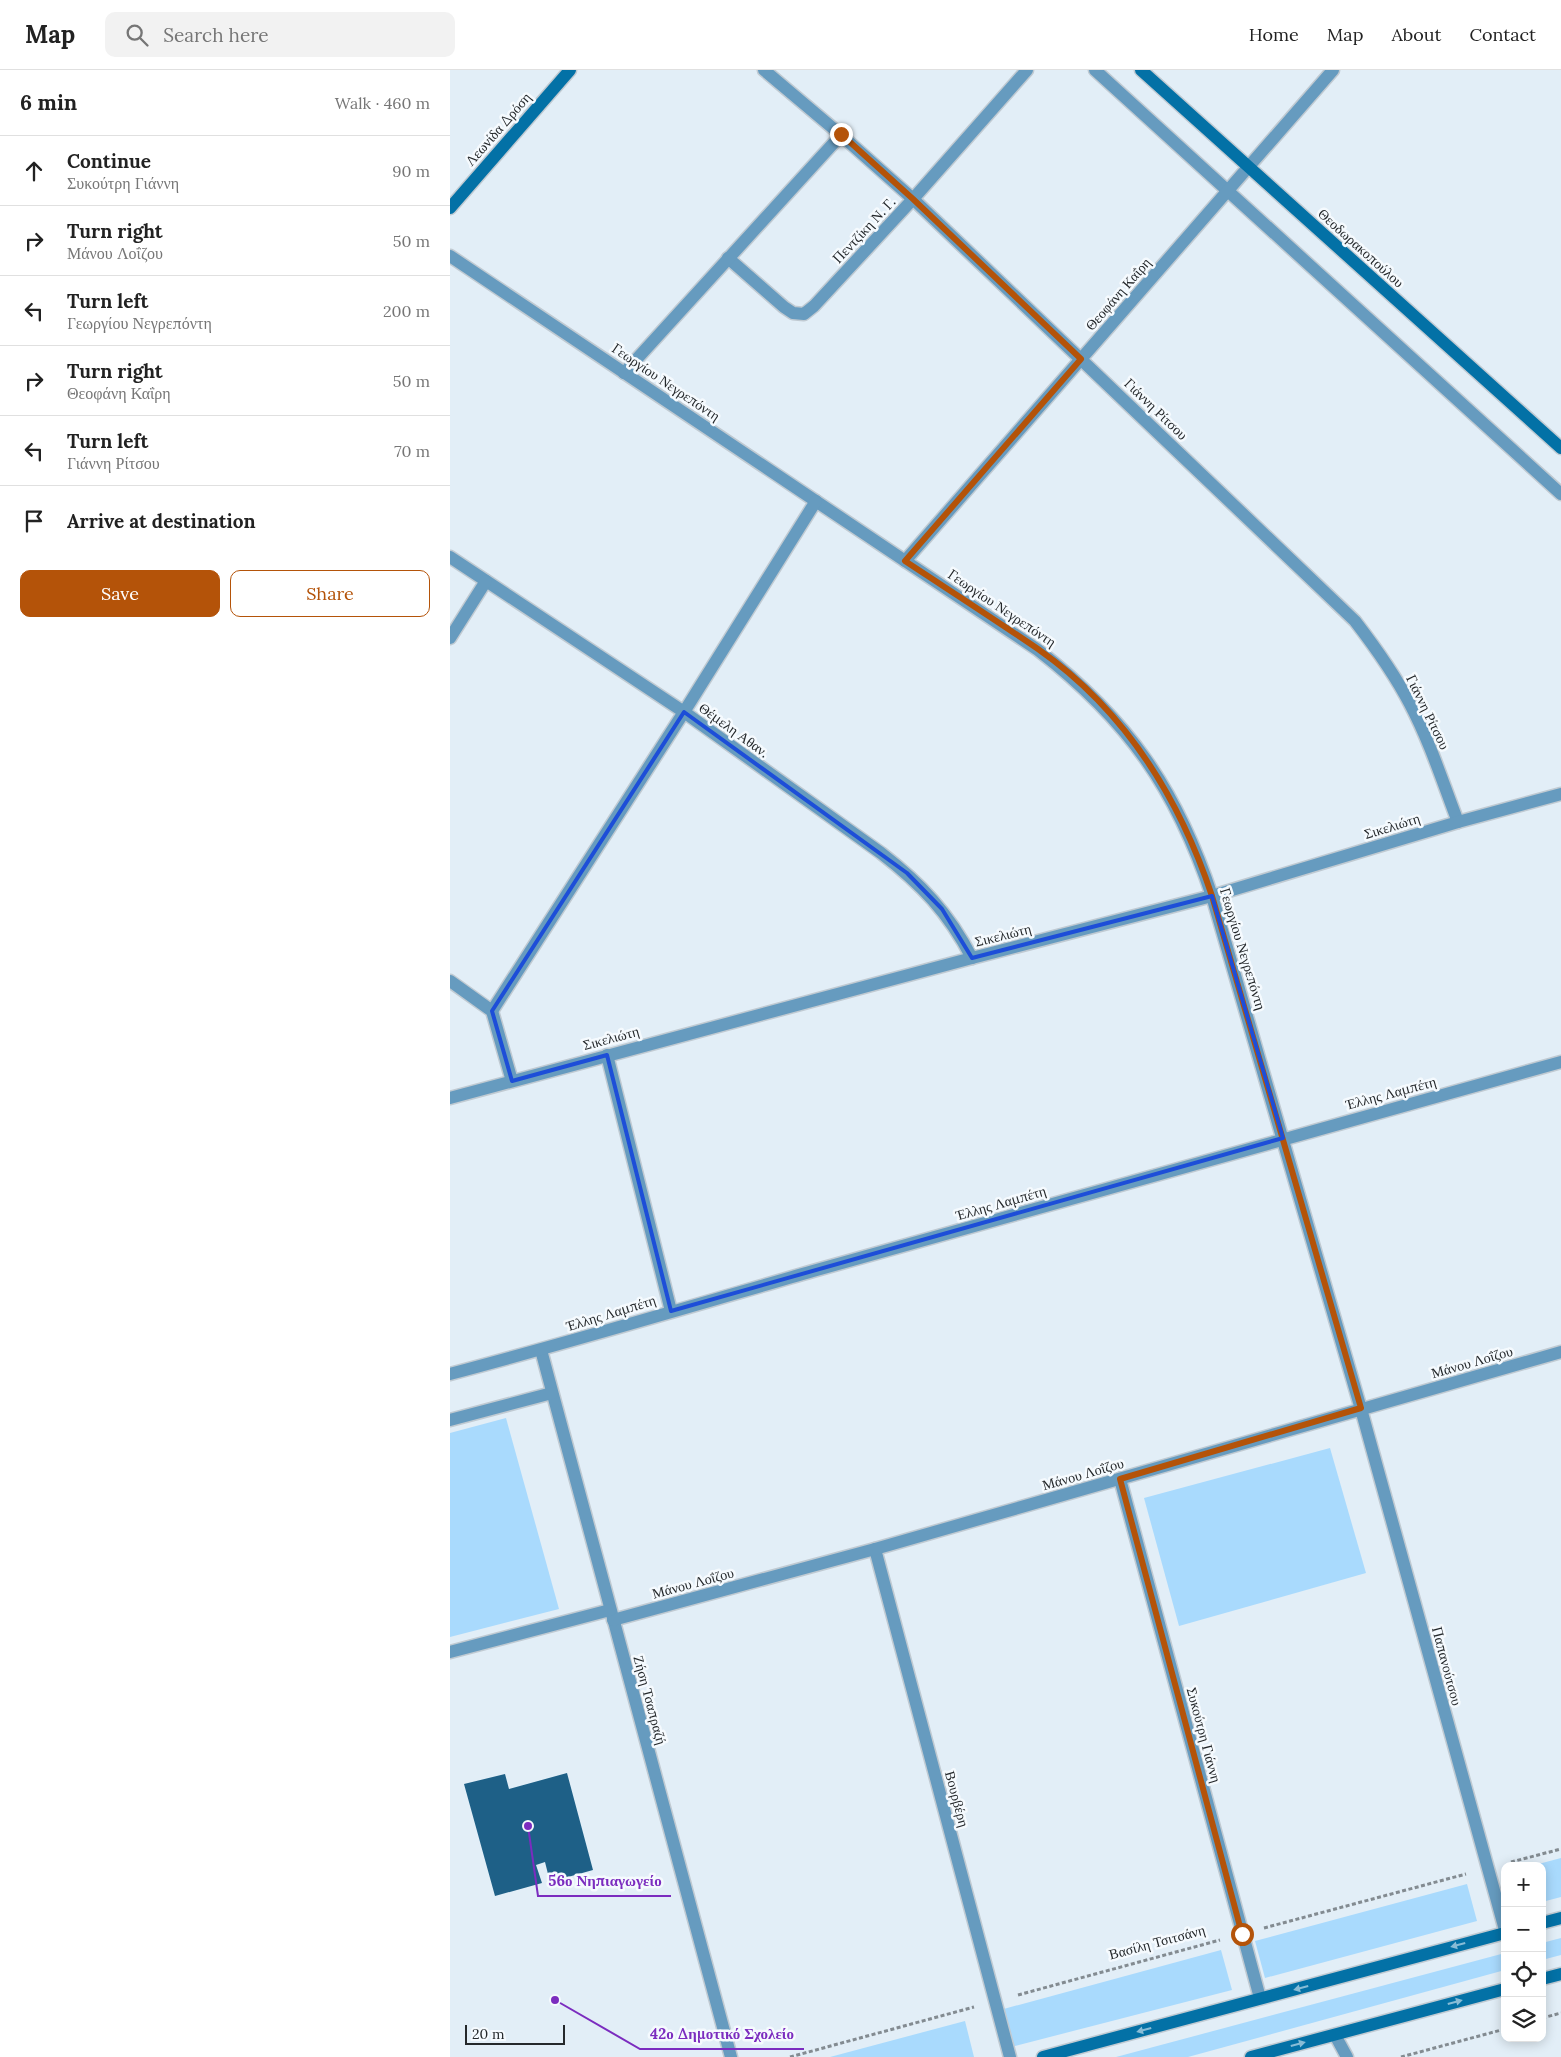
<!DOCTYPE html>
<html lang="en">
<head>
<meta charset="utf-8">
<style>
	body { margin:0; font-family:Lora,serif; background:#f2f2f2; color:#222 }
	.controls { position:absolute; right:15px; bottom:15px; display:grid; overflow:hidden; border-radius:10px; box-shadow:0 2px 12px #0003 }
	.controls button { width:45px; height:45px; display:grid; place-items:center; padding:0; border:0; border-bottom:1px solid #e0e0e0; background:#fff; color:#222; font:25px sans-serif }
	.scale { position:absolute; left:15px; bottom:12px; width:100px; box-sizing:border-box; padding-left:5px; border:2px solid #24282b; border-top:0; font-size:14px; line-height:18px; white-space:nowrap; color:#24282b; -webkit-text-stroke:4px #f5fafe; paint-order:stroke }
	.stop { position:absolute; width:15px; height:15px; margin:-11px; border:4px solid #b45309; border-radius:50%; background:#fff }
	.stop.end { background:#b45309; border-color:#fff; box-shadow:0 1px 5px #0008 }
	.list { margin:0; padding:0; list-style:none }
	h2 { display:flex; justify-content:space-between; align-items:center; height:65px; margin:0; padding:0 20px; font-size:21px }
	h2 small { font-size:16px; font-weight:400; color:#767676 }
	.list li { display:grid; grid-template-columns:32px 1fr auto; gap:15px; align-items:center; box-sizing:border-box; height:70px; padding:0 20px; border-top:1px solid #e0e0e0 }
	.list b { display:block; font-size:19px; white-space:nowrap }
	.list p { margin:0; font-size:16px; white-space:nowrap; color:#767676 }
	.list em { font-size:16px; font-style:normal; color:#767676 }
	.actions { display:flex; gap:10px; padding:15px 20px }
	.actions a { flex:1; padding:11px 0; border:1px solid #b45309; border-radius:10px; text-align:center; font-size:18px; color:#b45309 }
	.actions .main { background:#b45309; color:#fff }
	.icon { flex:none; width:28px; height:28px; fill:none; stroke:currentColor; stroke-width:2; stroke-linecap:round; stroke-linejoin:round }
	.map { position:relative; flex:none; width:1111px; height:1987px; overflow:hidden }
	header { display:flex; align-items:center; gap:30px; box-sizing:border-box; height:70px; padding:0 25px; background:#fff; border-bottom:1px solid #e0e0e0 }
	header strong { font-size:24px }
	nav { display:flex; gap:28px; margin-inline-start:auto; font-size:18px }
	.search { width:350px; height:45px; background:#f2f2f2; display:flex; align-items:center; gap:12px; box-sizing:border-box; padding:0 18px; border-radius:10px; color:#767676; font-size:19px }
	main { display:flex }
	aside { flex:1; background:#fff }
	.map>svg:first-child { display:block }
	.green { fill:#a9dafd }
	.building { fill:#1e6087 }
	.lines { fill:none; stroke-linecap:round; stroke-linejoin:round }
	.street-casing { stroke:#c0cad2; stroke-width:15 }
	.secondary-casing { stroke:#c0cad2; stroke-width:15 }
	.path { stroke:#838b91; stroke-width:3; stroke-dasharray:4 2.5; stroke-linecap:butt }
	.street { stroke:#669bbf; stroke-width:12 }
	.secondary { stroke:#0371a6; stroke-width:12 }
	.oneway { fill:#88bcd6 }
	.route { stroke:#b45309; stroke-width:6 }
	.marked { fill:none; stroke:#1d4ed8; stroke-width:4; stroke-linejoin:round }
	.labels { text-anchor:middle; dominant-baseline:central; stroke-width:5; stroke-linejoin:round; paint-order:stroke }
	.street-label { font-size:14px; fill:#24282b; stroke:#f5fafe }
	.leader { fill:none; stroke:#7b2cbf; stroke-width:2 }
	.callout-dot { fill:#7b2cbf; stroke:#f5fafe; stroke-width:2 }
	.callout-label { font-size:15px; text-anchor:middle; font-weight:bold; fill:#7b2cbf; stroke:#f5fafe; stroke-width:5; stroke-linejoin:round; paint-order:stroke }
</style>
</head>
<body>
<header>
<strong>Map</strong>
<div class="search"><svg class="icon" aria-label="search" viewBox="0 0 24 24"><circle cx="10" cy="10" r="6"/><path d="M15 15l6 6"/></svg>Search here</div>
<nav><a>Home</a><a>Map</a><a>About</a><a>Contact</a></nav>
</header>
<main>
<aside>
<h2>6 min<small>Walk · 460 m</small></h2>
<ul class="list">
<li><svg class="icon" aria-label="ahead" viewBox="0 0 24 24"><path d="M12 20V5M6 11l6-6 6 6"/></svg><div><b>Continue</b><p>Συκούτρη Γιάννη</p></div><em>90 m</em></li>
<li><svg class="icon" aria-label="right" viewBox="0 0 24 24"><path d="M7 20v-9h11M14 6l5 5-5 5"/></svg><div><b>Turn right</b><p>Μάνου Λοΐζου</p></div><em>50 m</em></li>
<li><svg class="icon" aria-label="left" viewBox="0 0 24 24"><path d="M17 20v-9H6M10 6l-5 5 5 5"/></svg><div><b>Turn left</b><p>Γεωργίου Νεγρεπόντη</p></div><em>200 m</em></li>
<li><svg class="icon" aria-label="right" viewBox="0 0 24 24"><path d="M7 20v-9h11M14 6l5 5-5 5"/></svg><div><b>Turn right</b><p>Θεοφάνη Καΐρη</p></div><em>50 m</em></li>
<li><svg class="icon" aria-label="left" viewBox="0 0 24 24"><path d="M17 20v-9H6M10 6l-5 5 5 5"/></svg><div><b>Turn left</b><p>Γιάννη Ρίτσου</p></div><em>70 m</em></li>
<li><svg class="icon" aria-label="arrive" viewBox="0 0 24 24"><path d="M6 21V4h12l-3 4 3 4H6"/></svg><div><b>Arrive at destination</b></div></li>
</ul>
<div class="actions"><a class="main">Save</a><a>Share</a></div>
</aside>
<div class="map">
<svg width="1111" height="1987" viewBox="0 0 1111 1987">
	<rect width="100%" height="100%" fill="#e2eef7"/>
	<g class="green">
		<path d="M56,1348l53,191 -109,28v-204z"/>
		<path d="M880,1378l36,125 -187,53 -35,-128z"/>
		<path d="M1111,1788v39l-19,5v-36h-11z"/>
		<path d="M1017,1814l10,37 -212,57 -10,-37z"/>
		<path d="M1111,1868v17l-19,5v-17z"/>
		<path d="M771,1880l11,40 -221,57 -11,-37z"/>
		<path d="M1055,1883v17l-317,87h-72z"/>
		<path d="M515,1951l9,36h-144z"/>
	</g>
	<path class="building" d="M117,1703l26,97 -43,12 -5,-20 -9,3 6,18 -47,13 -31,-112 41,-10 4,15z"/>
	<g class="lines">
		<defs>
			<g id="street">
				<path d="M314,0l77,65 72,64 442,422c20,26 40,54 55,83 20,38 33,79 48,118"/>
				<path d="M645,0l466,424"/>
				<path d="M0,186l588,394c90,70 138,138 174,246l149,513 144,521"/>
				<path d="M278,188l56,49 9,6 11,1 10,-8 99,-107 114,-129"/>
				<path d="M174,303l217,-238"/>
				<path d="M0,487l234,155 197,141c40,31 67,59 91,105"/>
				<path d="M455,491l428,-491"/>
				<path d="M0,568l36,-57"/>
				<path d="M0,911l42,30 20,70"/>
				<path d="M42,941l192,-299 132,-211"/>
				<path d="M157,985l64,256"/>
				<path d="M0,1028l522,-140 240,-62 246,-74 103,-28"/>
				<path d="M91,1280l190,707"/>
				<path d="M0,1304c121,-32 242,-68 363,-103 249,-70 498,-140 748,-209"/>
				<path d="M0,1350l102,-27"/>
				<path d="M670,1409l140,519"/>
				<path d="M425,1479l135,508"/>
				<path d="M163,1550l262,-71 686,-197"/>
				<path d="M0,1582l160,-42"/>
				<path d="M885,1965l12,22"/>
			</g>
			<g id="secondary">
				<path d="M691,0l420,378"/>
				<path d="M0,138l120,-138"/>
				<path d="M1092,1853l19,-5"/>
				<path d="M1092,1909l19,-5"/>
				<path d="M593,1987l462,-124"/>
				<path d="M801,1987l254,-68"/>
			</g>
		</defs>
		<use href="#street" class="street-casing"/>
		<use href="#secondary" class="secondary-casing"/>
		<g class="path">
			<path d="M1061,1792l50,-13"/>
			<path d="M814,1858l202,-54"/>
			<path d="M568,1925l202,-55"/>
			<path d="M1092,1948l19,-5"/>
			<path d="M340,1987l184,-50"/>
			<path d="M951,1987l104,-28"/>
		</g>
		<use href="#street" class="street"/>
		<use href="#secondary" class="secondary"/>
	</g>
	<defs><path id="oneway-solid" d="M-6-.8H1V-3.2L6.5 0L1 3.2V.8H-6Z" transform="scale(1.25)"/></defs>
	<g class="oneway">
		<use href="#oneway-solid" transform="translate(1008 1875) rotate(165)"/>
		<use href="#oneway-solid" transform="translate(851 1918) rotate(165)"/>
		<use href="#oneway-solid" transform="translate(1005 1932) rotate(-15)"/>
		<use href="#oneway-solid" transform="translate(694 1960) rotate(165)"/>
		<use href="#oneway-solid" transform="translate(848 1974) rotate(-15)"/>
	</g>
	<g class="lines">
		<path class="route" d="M391,64l72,65 168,160 -176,202c44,29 89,58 133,88 87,61 141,148 174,247l149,512 -241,71 122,455"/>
	</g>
	<path class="marked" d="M234,642l223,161 35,36 30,49 240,-62 71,242 -612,173 -64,-256 -95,26 -20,-70z"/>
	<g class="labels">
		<g class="street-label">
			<text transform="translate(48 59) rotate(-49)">Λεωνίδα Δρόση</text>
			<text transform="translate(414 160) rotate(-47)">Πεντζίκη Ν. Γ.</text>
			<text transform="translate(911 178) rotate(42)">Θεοδωρακοπούλου</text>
			<text transform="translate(668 224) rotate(-49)">Θεοφάνη Καΐρη</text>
			<text transform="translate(216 312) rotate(34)">Γεωργίου Νεγρεπόντη</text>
			<text transform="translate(706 339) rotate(44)">Γιάννη Ρίτσου</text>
			<text transform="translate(552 538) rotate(34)">Γεωργίου Νεγρεπόντη</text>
			<text transform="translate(978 642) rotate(64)">Γιάννη Ρίτσου</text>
			<text transform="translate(284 660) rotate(36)">Θέμελη Αθαν.</text>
			<text transform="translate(942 756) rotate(-17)">Σικελιώτη</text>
			<text transform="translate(553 865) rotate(-14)">Σικελιώτη</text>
			<text transform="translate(793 879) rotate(73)">Γεωργίου Νεγρεπόντη</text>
			<text transform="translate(161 968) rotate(-15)">Σικελιώτη</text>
			<text transform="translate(941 1023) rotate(-15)">Έλλης Λαμπέτη</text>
			<text transform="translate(551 1133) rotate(-16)">Έλλης Λαμπέτη</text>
			<text transform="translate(161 1243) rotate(-17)">Έλλης Λαμπέτη</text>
			<text transform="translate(1022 1292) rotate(-16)">Μάνου Λοΐζου</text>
			<text transform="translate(633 1404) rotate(-16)">Μάνου Λοΐζου</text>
			<text transform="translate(243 1513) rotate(-15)">Μάνου Λοΐζου</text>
			<text transform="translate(997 1596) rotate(75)">Παπανούτσου</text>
			<text transform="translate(200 1630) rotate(75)">Ζήση Τσαπραζή</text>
			<text transform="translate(754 1665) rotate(75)">Συκούτρη Γιάννη</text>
			<text transform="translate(507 1729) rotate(75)">Βουρβέρη</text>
			<text transform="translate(707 1872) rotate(-15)">Βασίλη Τσιτσάνη</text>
		</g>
	</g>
	<path class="leader" d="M78 1756L88 1826H221M105 1930L190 1979H354"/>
	<g class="callout-dot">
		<circle cx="78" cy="1756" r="5"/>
		<circle cx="105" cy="1930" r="5"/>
	</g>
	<g class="callout-label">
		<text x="155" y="1816">56ο Νηπιαγωγείο</text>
		<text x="272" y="1969">42ο Δημοτικό Σχολείο</text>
	</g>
</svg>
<div class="controls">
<button>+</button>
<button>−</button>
<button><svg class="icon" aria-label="locate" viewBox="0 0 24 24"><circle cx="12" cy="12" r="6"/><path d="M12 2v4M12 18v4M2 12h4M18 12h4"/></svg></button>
<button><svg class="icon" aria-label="layers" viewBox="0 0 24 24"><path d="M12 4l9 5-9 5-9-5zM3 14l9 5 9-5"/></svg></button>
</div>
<div class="scale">20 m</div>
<div class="stop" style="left:792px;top:1864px"></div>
<div class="stop end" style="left:391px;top:64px"></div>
</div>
</main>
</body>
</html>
